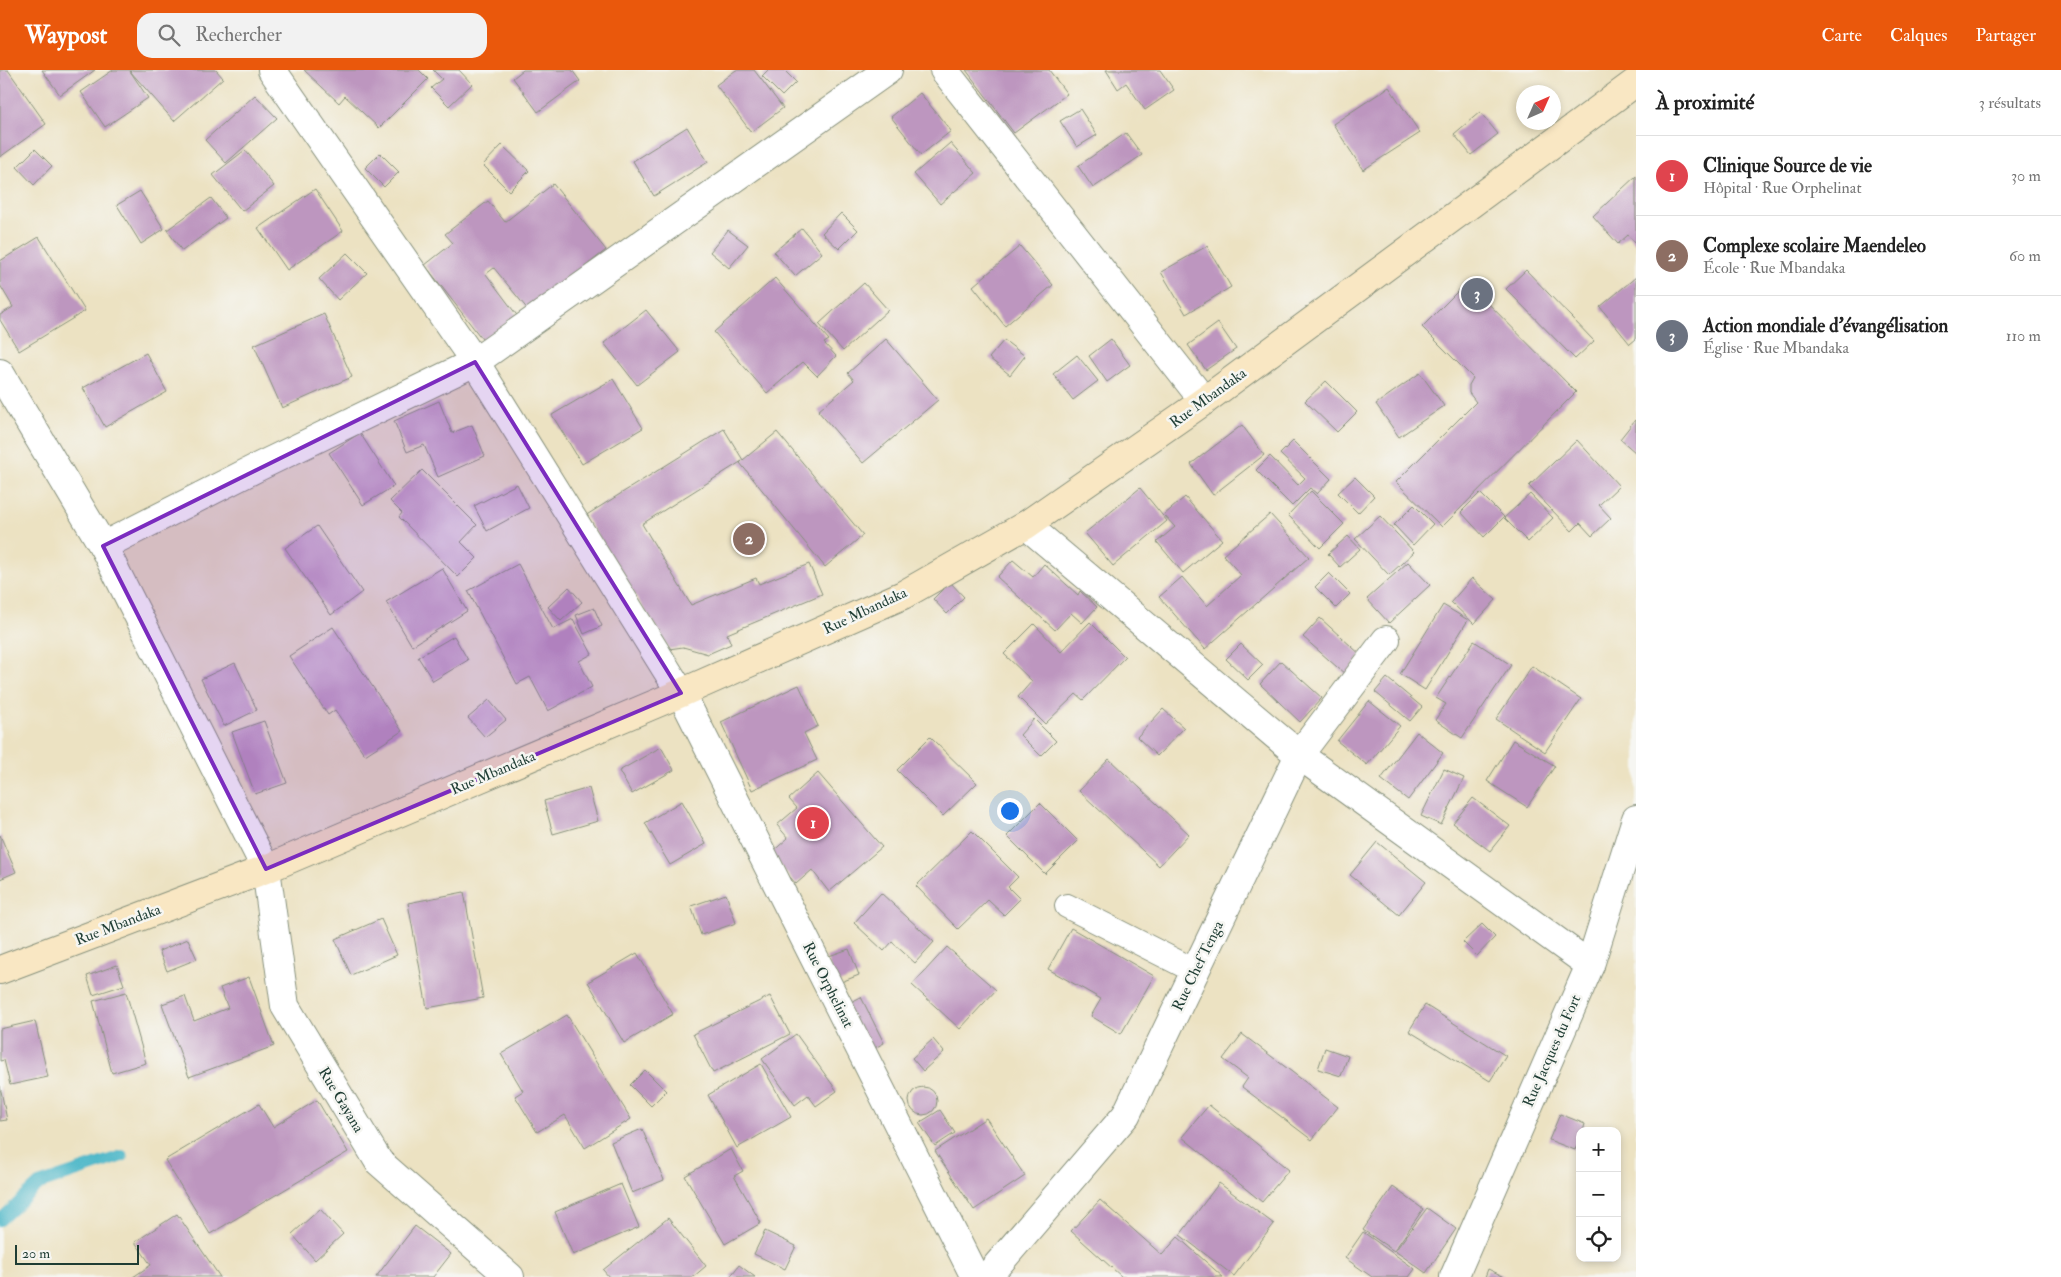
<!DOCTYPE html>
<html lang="fr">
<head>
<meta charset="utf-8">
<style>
	body { margin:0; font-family:"IM FELL Double Pica",serif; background:#f2f2f2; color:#222 }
	.controls { position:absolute; right:15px; bottom:15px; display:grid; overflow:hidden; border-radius:10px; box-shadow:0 2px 8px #0003 }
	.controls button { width:45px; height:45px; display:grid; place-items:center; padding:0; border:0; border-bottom:1px solid #e0e0e0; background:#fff; color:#222; font:25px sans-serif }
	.compass { position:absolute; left:1516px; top:15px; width:45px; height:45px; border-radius:50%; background:#fff; box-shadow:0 2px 8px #0003; rotate:45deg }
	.scale { position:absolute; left:15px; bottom:12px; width:124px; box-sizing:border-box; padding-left:5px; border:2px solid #1f3d34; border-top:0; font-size:14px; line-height:18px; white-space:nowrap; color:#1f3d34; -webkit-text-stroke:4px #f6f6f2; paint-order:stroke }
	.you { position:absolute; left:1009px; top:740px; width:18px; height:18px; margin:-12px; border:4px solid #fff; border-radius:50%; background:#1a73e8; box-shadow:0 0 0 8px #1a73e833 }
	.badge { display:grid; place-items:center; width:32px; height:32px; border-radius:50%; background:#ea580c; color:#fff; font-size:16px; font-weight:700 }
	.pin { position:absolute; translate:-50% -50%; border:2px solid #fff; box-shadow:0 1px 5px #0006 }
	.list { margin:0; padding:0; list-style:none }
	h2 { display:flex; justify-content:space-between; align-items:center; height:65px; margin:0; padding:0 20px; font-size:21px }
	h2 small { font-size:16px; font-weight:400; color:#767676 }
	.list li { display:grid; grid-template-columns:32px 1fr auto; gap:15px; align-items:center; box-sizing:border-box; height:80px; padding:0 20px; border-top:1px solid #e0e0e0 }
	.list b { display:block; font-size:19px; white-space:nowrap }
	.list p { margin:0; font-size:16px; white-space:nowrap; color:#767676 }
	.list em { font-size:16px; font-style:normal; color:#767676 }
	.icon { flex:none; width:28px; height:28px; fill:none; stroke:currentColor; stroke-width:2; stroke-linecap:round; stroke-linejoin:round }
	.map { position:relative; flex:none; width:1636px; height:1207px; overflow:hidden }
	header { display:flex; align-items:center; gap:30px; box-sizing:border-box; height:70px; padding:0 25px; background:#ea580c; color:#fff }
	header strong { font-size:24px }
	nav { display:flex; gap:28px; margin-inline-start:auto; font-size:18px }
	.search { width:350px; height:45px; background:#f2f2f2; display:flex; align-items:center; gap:12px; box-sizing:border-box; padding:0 18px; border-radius:15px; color:#767676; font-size:19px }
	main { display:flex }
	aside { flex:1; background:#fff }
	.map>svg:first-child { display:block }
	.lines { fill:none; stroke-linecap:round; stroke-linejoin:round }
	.stream { stroke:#4ab6c7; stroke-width:12 }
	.building { fill:#bd96bf }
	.lane-casing { stroke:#86907b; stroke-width:26 }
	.street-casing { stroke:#86907b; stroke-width:30 }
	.secondary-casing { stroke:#86907b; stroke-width:30 }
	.lane { stroke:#fff; stroke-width:24 }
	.street { stroke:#fff; stroke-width:28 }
	.secondary { stroke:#f9e7c3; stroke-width:28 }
	.marked { fill:#7b2cbf; fill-opacity:0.2; stroke:#7b2cbf; stroke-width:4; stroke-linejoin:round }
	.labels { text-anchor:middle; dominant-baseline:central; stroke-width:5; stroke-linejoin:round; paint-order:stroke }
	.street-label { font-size:15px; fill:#1f3d34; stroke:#f6f6f2 }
</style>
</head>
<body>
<header>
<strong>Waypost</strong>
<div class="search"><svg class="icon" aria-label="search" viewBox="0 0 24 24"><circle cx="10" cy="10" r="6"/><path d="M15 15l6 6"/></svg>Rechercher</div>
<nav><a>Carte</a><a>Calques</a><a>Partager</a></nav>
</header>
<main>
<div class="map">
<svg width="1636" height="1207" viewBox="0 0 1636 1207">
	<rect width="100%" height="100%" fill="#f6f6f2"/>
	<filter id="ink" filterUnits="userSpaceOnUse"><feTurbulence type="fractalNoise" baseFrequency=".02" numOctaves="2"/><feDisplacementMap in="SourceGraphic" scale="10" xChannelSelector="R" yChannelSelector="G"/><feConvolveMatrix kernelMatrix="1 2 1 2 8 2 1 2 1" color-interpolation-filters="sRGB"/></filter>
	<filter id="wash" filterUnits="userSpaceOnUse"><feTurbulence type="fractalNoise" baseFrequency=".0096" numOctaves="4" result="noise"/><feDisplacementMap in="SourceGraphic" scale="20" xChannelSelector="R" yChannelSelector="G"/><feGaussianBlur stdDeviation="1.12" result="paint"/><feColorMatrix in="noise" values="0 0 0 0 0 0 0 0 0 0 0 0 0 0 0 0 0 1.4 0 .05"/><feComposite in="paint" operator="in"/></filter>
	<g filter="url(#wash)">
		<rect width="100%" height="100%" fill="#ece2c2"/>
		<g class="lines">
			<path class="stream" d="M0,1150l39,-36 83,-28"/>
		</g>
		<g id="blocks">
			<g class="building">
				<path d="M0,0h8l38,54 -46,33z"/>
				<path d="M42,0h53l-35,25z"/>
				<path d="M113,0h103l7,8 -49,43 -44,-50 18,27 -43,29 -24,-35z"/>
				<path d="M304,0h115l9,9 -49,49 -34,-32 -6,7z"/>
				<path d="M433,0h26l13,14 -23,22 -18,-18 11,-9z"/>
				<path d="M523,0h49l8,11 -42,31 -25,-34z"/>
				<path d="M736,0h18l29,38 -32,24 -35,-47z"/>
				<path d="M768,0h16l12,12 -14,14 -20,-20z"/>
				<path d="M966,0h83l18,24 -53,39z"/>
				<path d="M1106,0h54l14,20 -29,20 -19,-27 -8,6z"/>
				<path d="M1389,17l31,46 -57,37 -30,-46z"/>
				<path d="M920,23l31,38 -30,24 -30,-38z"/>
				<path d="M255,25l22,23 -51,45 -21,-23z"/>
				<path d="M1080,39l17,26 -20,12 -17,-26z"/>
				<path d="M1480,42l18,22 -27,21 -17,-21z"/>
				<path d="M687,57l21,35 -54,34 -21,-35z"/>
				<path d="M1126,63l16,22 -49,33 -15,-22z"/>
				<path d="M950,73l26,30 -36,31 -26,-30z"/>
				<path d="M502,75l27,26 -20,20 -26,-26z"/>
				<path d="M35,79l17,17 -18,19 -17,-18z"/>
				<path d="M245,80l29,36 -32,25 -29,-36z"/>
				<path d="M380,83l19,19 -15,15 -19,-19z"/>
				<path d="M1636,106v68l-8,-9 -10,9 -25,-28z"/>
				<path d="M553,114l53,66 -77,61 -35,-43 -8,6 36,48 -33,26 -64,-83 28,-22 -8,-9 43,-33 17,21z"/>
				<path d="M315,119l28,42 -56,39 -29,-42z"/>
				<path d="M140,121l24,38 -23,15 -24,-39z"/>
				<path d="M211,128l15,20 -44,33 -15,-21z"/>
				<path d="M841,143l17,17 -19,19 -17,-16z"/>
				<path d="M802,158l20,25 -27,23 -21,-24z"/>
				<path d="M728,160l20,15 -19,23 -19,-16z"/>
				<path d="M39,167l46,74 -66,40 -19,-31v-5l13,-8 -13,-22v-24z"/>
				<path d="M1020,176l33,39 -48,41 -32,-40z"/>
				<path d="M1207,176l24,41 -45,27 -25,-42z"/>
				<path d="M347,183l20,20 -29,27 -19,-21z"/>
				<path d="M1526,200l68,71 -19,18 -69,-70z"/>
				<path d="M1636,207v62l-6,5 -30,-37z"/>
				<path d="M775,208l54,62 -5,3 12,13 -19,20 -14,-14 -36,31 -53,-61z"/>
				<path d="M1467,212l109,110 -134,135 -46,-45 80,-80 -7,-9v-8l4,-7 -51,-51z"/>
				<path d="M864,213l24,27 -45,41 -24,-27z"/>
				<path d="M646,240l34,42 -43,33 -33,-42z"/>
				<path d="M324,244l28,63 -70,31 -28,-63z"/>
				<path d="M1218,253l18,26 -30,21 -18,-25z"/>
				<path d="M886,269l52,61 -75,63 -45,-52 36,-31 -6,-7z"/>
				<path d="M1111,269l19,26 -23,17 -18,-26z"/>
				<path d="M1004,270l21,16 -15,19 -21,-17z"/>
				<path d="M146,283l21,39 -62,35 -22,-39z"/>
				<path d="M1077,285l21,26 -25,19 -20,-26z"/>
				<path d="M1420,303l24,33 -45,31 -23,-33z"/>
				<path d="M613,309l30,49 -61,36 -30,-49z"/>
				<path d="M1326,311l31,31 -20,20 -32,-31z"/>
				<path d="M439,331l13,32 20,-8 13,31 -47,21 -14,-32 -17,7 -13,-31z"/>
				<path d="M1635,350l1,1v32l-16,-14z"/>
				<path d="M1242,355l22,30 -51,40 -22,-31z"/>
				<path d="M724,359l19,31 34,-28 86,103 -38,32 -85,-104 2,-2 -100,63 49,81 65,-27 3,6 50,-20 13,30 -95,40 4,10 -23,10 -25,-7 -14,2 -84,-133z"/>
				<path d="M360,363l34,53 -31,19 -34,-52z"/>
				<path d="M1577,370l42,46 -20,19 12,13 -19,18 -12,-13 -8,8 -43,-45z"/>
				<path d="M1293,371l38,38 -14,15 -7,-6 -18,18 -36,-36 14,-14 28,29 7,-7 -25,-24z"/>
				<path d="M422,400l55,55 -16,17 16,16 -19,19 -59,-60 3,-4 -12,-12z"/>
				<path d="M1355,407l19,19 -16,17 -20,-20z"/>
				<path d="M517,414l12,24 -42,23 -13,-25z"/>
				<path d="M1140,418l27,33 -54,45 -28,-33z"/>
				<path d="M1311,421l33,33 -24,24 -32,-33z"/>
				<path d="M1480,423l24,24 -20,20 -23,-25z"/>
				<path d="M1530,424l23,24 -25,24 -24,-24z"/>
				<path d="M1185,427l37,43 -39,33 -26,-31 18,-15 -11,-12z"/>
				<path d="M1414,435l19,19 -20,21 -19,-20z"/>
				<path d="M1270,444l39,43 -104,92 -46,-52 23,-20 25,29 34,-31 -18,-20z"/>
				<path d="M1380,446l34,36 -25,23 -34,-36z"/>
				<path d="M317,456l45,66 -31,23 -46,-67z"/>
				<path d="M1348,466l12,13 -20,18 -12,-13z"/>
				<path d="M1013,490l20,17 11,-13 34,31 2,-4 17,16 -15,16 -11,-10 -16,17 -58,-53z"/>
				<path d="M1408,492l22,23 -41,38 -22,-24z"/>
				<path d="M518,494l35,65 20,-10 19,35 -13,7 13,26 -44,24 -18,-34 -13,7 -49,-93z"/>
				<path d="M442,498l25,43 -55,35 -26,-44z"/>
				<path d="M1329,503l21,21 -14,14 -21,-21z"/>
				<path d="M1472,508l24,22 -22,24 -23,-22z"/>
				<path d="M950,512l14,15 -17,17 -14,-15z"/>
				<path d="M569,517l13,15 -21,19 -13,-14z"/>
				<path d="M1443,535l25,15 -43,70 -25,-16z"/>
				<path d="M594,538l8,18 -18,8 -8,-19z"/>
				<path d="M1320,548l42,38 -16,19 -43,-38z"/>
				<path d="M1090,552l35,35 -42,43 -7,-6 -31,30 -27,-27 14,-16 -28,-27 30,-30 27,28z"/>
				<path d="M333,557l69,104 -37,24 -30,-45 -7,5 -39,-59z"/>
				<path d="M454,566l14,24 -35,21 -15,-24z"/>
				<path d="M1474,571l37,24 -49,73 -27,-18 11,-16 -10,-6z"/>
				<path d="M1241,574l22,21 -15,15 -22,-21z"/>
				<path d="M1281,591l41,37 -22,24 -40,-38z"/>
				<path d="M235,593l22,47 -33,16 -23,-47z"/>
				<path d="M1532,596l49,33 -36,53 -49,-33z"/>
				<path d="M1387,608l35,29 -12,14 -35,-29z"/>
				<path d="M799,615l19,41 -14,7 13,27 -65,30 -31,-68z"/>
				<path d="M489,630l17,20 -21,17 -17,-19z"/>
				<path d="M1369,631l31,25 -33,39 -30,-24z"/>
				<path d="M1163,639l21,19 -27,28 -20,-19z"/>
				<path d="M1034,649l22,22 -15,15 -21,-21z"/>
				<path d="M264,651l23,62 -32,11 -23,-62z"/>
				<path d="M1417,662l26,21 -35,47 -27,-21z"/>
				<path d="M930,667l47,46 -34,33 -46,-46z"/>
				<path d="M1513,670l42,26 -28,41 -40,-26z"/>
				<path d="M661,677l13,23 -42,24 -13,-23z"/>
				<path d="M1109,689l80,75 -30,32 -80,-75z"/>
				<path d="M1444,699l20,9 -23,47 -20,-9z"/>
				<path d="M818,703l64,74 -53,45 -17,-22 -16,14 -26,-30 18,-16 -11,-13 20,-17 -8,-9z"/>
				<path d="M589,718l9,33 -45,13 -9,-33z"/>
				<path d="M1473,728l37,28 -20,25 -37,-28z"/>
				<path d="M682,731l24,43 -36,21 -25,-42z"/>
				<path d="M1040,733l38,38 -33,33 -38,-38z"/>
				<path d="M972,761l46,46 -10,10 12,12 -16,16 -16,-15 -30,29 -42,-43z"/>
				<path d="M0,765l16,37 -16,7z"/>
				<path d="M1377,772l49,40 -27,33 -49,-40z"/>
				<path d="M464,822l19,106 -56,10 -19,-105z"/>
				<path d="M881,823l53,49 -19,21 -23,-21 -8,9 -30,-28z"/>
				<path d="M726,824l10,29 -35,12 -10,-29z"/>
				<path d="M381,849l16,36 -46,20 -16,-36z"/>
				<path d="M1482,854l13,13 -18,19 -14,-14z"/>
				<path d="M1071,858l83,48 -33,58 -30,-18 10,-17 -53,-30z"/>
				<path d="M188,869l9,20 -30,12 -8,-20z"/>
				<path d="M947,877l49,43 -36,39 -48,-44z"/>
				<path d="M849,879l10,26 -23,9 -10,-27z"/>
				<path d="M637,883l36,61 -49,29 -36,-61z"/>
				<path d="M117,895l7,20 -31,10 -6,-19z"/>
				<path d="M249,907l25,69 -85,31 -27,-73 23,-8 9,25 34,-13 -8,-20z"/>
				<path d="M126,922l20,71 -34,10 -19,-72z"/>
				<path d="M770,926l20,38 -77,39 -20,-39z"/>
				<path d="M861,927l23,46 -15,8 -24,-46z"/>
				<path d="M1425,935l81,51 -16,25 -81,-50z"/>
				<path d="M567,945l64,104 -46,29 -20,-33 -28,17 -22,-36 8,-5 -22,-37z"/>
				<path d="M35,951l13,56 -38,8 -6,-25 -4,1v-32z"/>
				<path d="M796,964l41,57 -21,15 -8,-11 -13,10 -33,-46z"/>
				<path d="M1242,964l96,73 -26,33 -70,-53 6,-9 -25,-19z"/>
				<path d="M933,969l11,13 -21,19 -11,-13z"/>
				<path d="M1325,978l23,8 -7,20 -23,-7z"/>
				<path d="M761,994l30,53 -54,31 -29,-53z"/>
				<path d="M645,1000l21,21 -15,15 -21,-21z"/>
				<path d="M0,1016l7,34 -7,1z"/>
				<circle cx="923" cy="1031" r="14"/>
				<path d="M317,1030l31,52 -138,82 -45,-74 94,-56 14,23z"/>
				<path d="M1209,1035l80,65 -27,32 -80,-65z"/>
				<path d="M940,1040l15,23 -20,13 -16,-23z"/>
				<path d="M1560,1044l25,10 -2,7h-3v7l-5,12 -26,-10z"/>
				<path d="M986,1048l39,58 -51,34 -39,-59z"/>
				<path d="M642,1059l22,51 -32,13 -21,-51z"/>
				<path d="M731,1079l12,22 -9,5 27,47 -36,21 -40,-68z"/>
				<path d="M1219,1113l55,41 -40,52 -54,-41z"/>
				<path d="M621,1114l18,43 -66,28 -18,-43z"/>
				<path d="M1393,1117l30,22 -29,42 -31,-21z"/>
				<path d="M1100,1130l62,55 16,-18 45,40h-101l-51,-46z"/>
				<path d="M1427,1138l29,21 -30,44 -31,-22z"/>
				<path d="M320,1139l23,25 -28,26 -23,-26z"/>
				<path d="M177,1144l43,63h-87l18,-12 -16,-23z"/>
				<path d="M668,1148l38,48 -13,11h-84l-6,-7z"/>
				<path d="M415,1156l36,28 -18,23h-57z"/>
				<path d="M765,1161l31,15 -11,23 -31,-15z"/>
				<path d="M1363,1162l52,37 -6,8h-37l-27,-19z"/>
				<path d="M739,1195l16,12h-25z"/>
				<path d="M1488,1199l17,8h-20z"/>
			</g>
		</g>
	</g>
	<g filter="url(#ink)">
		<use href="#blocks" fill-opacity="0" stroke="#86907b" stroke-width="1"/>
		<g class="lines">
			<defs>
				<path id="lane" d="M1067,836l128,65"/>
				<g id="street">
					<path d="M272,0l203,292 206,331 294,584"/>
					<path d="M944,0l260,331"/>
					<path d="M0,303l103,173 163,323 19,137 94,156 131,115"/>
					<path d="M1026,455l273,230 291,210"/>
					<path d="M103,476l155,-79 217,-105 413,-292"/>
					<path d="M987,1207l139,-162 173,-360 87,-115"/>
					<path d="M1454,1207l136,-312 46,-146"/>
				</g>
				<path id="secondary" d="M0,900l266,-101 415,-176 222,-98 123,-70 178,-124 432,-319"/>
			</defs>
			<use href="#lane" class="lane-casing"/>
			<use href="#street" class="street-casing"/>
			<use href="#secondary" class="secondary-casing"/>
			<use href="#lane" class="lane"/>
			<use href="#street" class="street"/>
			<use href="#secondary" class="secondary"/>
		</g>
	</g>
	<path class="marked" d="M475,292l206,331 -415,176 -163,-323z"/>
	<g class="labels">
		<g class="street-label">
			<text transform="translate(1208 328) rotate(-36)">Rue Mbandaka</text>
			<text transform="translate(865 541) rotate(-25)">Rue Mbandaka</text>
			<text transform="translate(493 703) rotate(-23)">Rue Mbandaka</text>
			<text transform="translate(118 855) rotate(-21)">Rue Mbandaka</text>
			<text transform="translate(1198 896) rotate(-64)">Rue Chef Tenga</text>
			<text transform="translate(828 915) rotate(63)">Rue Orphelinat</text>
			<text transform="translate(1552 981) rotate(-66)">Rue Jacques du Fort</text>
			<text transform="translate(341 1030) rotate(59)">Rue Gayana</text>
		</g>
	</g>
</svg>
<div class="controls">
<button>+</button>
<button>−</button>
<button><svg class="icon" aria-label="locate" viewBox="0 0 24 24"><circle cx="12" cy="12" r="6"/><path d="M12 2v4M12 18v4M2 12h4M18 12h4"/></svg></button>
</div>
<svg class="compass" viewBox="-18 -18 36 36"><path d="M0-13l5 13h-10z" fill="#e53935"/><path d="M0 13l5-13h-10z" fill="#767676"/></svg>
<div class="scale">20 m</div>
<div class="you"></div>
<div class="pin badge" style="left:813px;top:753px;background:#e0444e">1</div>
<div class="pin badge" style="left:749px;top:469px;background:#8d6e63">2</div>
<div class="pin badge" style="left:1477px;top:224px;background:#6b7280">3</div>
</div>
<aside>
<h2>À proximité<small>3 résultats</small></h2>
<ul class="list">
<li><span class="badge" style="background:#e0444e">1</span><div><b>Clinique Source de vie</b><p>Hôpital · Rue Orphelinat</p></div><em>30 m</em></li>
<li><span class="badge" style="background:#8d6e63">2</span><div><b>Complexe scolaire Maendeleo</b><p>École · Rue Mbandaka</p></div><em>60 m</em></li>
<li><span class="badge" style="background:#6b7280">3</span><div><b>Action mondiale d'évangélisation</b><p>Église · Rue Mbandaka</p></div><em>110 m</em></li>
</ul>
</aside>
</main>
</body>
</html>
